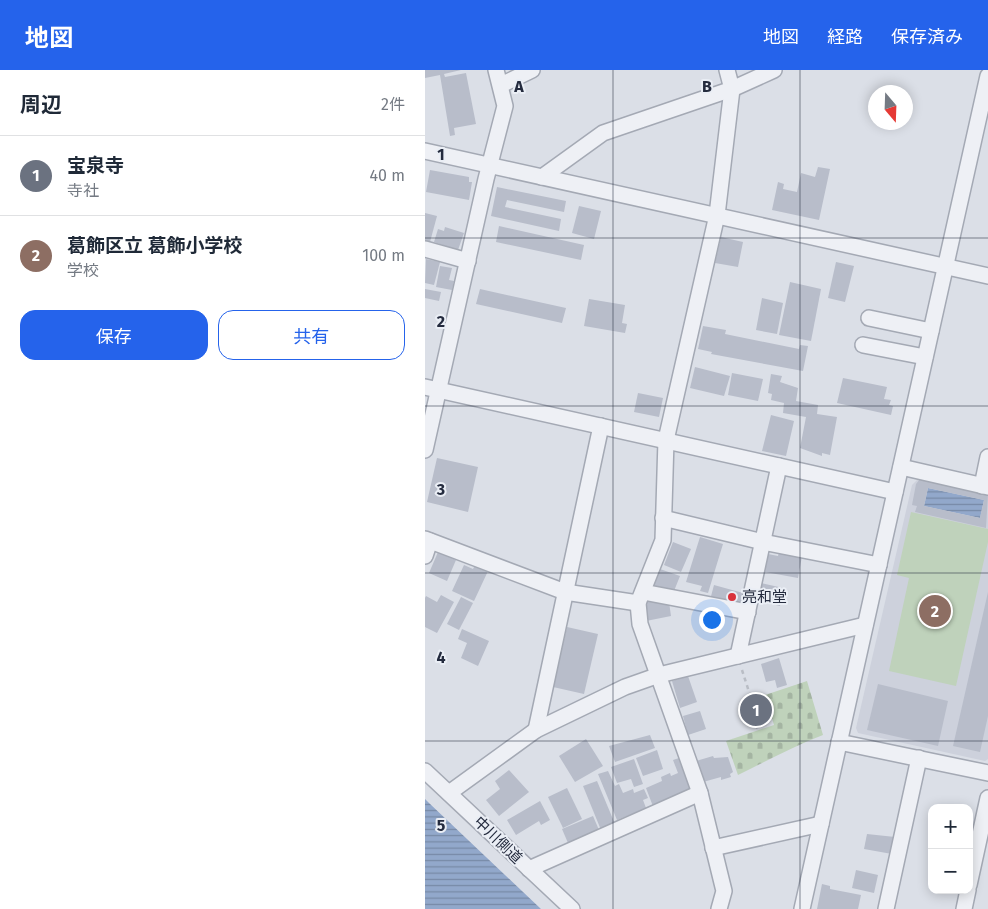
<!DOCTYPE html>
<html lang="ja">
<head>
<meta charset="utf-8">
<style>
	body { margin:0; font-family:"Fira Sans","Noto Sans JP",sans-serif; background:#f6f6f7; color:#1f2937 }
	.controls { position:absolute; right:15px; bottom:15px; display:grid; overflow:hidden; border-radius:10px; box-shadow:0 2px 12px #0003 }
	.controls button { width:45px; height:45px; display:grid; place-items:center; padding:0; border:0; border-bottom:1px solid #e0e1e3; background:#fff; color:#1f2937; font:25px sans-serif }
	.compass { position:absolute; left:443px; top:15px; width:45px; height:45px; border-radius:50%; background:#fff; box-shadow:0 2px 12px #0003; rotate:161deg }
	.you { position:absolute; left:286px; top:549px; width:18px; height:18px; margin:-12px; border:4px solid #fff; border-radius:50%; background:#1a73e8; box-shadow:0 0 0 8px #1a73e833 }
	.badge { display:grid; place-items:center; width:32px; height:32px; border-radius:50%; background:#2563eb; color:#fff; font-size:16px; font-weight:700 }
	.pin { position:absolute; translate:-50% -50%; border:2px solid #fff; box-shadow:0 1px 5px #0006 }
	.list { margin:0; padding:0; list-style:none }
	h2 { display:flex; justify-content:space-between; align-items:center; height:65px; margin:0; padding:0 20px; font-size:21px }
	h2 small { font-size:16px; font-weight:400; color:#747a83 }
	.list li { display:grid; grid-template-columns:32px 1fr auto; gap:15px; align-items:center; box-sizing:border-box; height:80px; padding:0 20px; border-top:1px solid #e0e1e3 }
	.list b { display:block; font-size:19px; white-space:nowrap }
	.list p { margin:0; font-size:16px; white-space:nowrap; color:#747a83 }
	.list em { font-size:16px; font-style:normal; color:#747a83 }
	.actions { display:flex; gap:10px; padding:15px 20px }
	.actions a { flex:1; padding:11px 0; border:1px solid #2563eb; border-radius:15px; text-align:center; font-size:18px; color:#2563eb }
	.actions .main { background:#2563eb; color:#fff }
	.map { position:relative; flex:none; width:563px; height:839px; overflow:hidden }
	header { display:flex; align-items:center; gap:30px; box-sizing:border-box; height:70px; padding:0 25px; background:#2563eb; color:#fff }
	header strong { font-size:24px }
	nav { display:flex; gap:28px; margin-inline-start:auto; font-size:18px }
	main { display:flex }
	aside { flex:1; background:#fff }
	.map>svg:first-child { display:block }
	.built { fill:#cdd1dc }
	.grass { fill:#bfd2bb }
	.cemetery { fill:url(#cemetery-stones) }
	.water { fill:url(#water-rules) }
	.building { fill:#b8bdca; fill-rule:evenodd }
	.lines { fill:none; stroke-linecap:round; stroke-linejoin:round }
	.minor-casing { stroke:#a4a9b4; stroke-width:18 }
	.path { stroke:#b9bdc5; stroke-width:2.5; stroke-dasharray:4 4; stroke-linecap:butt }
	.minor { stroke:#eef0f5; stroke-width:15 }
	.grid { fill:none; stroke:#242b3e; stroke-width:1; stroke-opacity:0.55 }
	.poi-dot { fill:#d9333c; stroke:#eaeef5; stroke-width:2 }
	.labels { text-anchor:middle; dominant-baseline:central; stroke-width:4; stroke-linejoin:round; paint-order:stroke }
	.poi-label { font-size:15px; fill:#242b3e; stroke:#eaeef5; text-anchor:start }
	.street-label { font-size:15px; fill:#242b3e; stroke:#eaeef5 }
	.grid-label { font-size:16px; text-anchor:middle; font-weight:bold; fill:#242b3e; stroke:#eaeef5; stroke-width:4; stroke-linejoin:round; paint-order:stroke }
</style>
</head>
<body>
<header>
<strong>地図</strong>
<nav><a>地図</a><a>経路</a><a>保存済み</a></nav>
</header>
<main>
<aside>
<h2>周辺<small>2件</small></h2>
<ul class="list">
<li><span class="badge" style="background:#6b7280">1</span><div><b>宝泉寺</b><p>寺社</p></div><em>40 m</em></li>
<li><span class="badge" style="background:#8d6e63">2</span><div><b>葛飾区立 葛飾小学校</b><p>学校</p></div><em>100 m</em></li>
</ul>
<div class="actions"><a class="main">保存</a><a>共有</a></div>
</aside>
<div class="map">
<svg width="563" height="839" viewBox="0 0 563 839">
	<defs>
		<pattern id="cemetery-stones" width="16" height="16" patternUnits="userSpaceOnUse" patternTransform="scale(1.25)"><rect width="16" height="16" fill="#bfd2bb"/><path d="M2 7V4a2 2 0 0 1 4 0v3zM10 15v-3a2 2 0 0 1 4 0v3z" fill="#a4b4a2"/></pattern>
		<pattern id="water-rules" width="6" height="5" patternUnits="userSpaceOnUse" patternTransform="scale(1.25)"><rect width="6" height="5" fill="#92a8cb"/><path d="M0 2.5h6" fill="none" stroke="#7789a6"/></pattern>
	</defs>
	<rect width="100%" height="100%" fill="#dbdfe7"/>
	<path class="built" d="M494,408l69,15v266l-3,2 -127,-28 -2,-5 56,-243z"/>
	<path class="grass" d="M486,442l77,17v13l-32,144 -67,-15 20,-93 -12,-3z"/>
	<path class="cemetery" d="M382,611l16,54c-29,11 -56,26 -85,40l-12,-34 48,-16 -9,-30z"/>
	<g class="water">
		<path d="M503,418l56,12 -4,18 -56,-12z"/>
		<path d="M0,729l4,4 112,106h-116z"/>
	</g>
	<g class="building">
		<path d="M0,0h36l-17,4 1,3 21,-4 10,51 -22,4 1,7 -5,1 -10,-61 -15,3z"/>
		<path d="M393,97l12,2 -11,51 -47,-10 6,-28 6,2 -1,5 14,3 4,-19 14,4z"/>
		<path d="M5,100l39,7v5h3l-3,18 -43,-8z"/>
		<path d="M72,117l69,14 -2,11 -57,-12 -2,7 56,12 -2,12 -68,-15z"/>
		<path d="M154,136l22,5 -7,28 -22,-6z"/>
		<path d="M0,143l12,3 -7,26 -5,-1z"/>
		<path d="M74,156l85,19 -3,15 -85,-18z"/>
		<path d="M20,157l19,6 -6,17 -24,-8 4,-13 6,2z"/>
		<path d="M296,167l22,5 -5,25 -23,-4z"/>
		<path d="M1,189l14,3 -6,23 -9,-2z"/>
		<path d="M411,192l18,4 -9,36 -17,-4z"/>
		<path d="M15,196l12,2 -3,12 5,1 -2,9 -16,-3z"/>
		<path d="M365,212l31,7 -10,52 -32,-6z"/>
		<path d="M0,219l16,3 -2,9 -14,-3z"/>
		<path d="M55,219l86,19 -4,15 -86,-19z"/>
		<path d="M337,228l21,5 -6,31 -21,-4z"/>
		<path d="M164,229l36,6 -3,18 5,1 -2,9 -41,-7z"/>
		<path d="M278,256l23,4 -1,4 74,15 1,-4 8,1 -5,25 -92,-17 1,-2 -14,-3z"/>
		<path d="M270,297l35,9 -6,20 -34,-8z"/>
		<path d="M307,303l31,6 -5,22 -30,-6z"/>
		<path d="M346,304l11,2 -2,6 18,6 -2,13 22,4 -1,9 20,3 -7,38 -8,-2v3l-22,-8 6,-31 -23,-4 1,-10 -13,-3 1,-6 -4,-1z"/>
		<path d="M418,308l44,9 -3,12 7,1 -2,5 4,1 -2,9 -54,-12z"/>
		<path d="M213,323l25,5 -4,19 -25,-5z"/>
		<path d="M346,345l23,6 -8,35 -24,-5z"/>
		<path d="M12,388l41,9 -10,45 -41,-10z"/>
		<path d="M495,409l68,15 -2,34 -71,-16 2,-6 -5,-1 4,-21zM503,418l56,12 -4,18 -56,-12z"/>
		<path d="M275,467l23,7 -15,49 -8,-2 2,-5 -16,-4z"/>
		<path d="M248,472l18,7 -10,23 -17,-7z"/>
		<path d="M13,482l18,8 -9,21 -18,-8z"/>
		<path d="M354,482l23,4 -4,22 -33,-6 3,-18 10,2z"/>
		<path d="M39,495l9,4 2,-4 13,6 -14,30 -22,-10z"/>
		<path d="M235,499l20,7 -6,15 -21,-4z"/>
		<path d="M336,513l22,5 -3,18 -23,-5z"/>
		<path d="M289,515l29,8 -3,13 -30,-6z"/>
		<path d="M563,522v124l-8,36 -27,-6z"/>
		<path d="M16,525l13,7 -17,31 -12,-6v-29l1,-2 11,6z"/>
		<path d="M36,527l12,6 -14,27 -12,-6z"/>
		<path d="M231,530v3l13,-1 2,14 -25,5 -3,-15h4l-1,-4z"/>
		<path d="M142,557l31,7 -14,60 -31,-7z"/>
		<path d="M37,559l27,12 -11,25 -17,-8 6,-15 -9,-4z"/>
		<path d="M354,588l8,27 -10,3 -2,-8 -9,2 -5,-18z"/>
		<path d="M263,606l9,26 -17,6 -8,-27z"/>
		<path d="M453,614l70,17 -10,45 -71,-16z"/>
		<path d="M333,625l2,5 3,-1 6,15 -5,2 3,9 -11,4 -3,-10 -4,2 -6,-17 3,-1 -1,-4z"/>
		<path d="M275,641l6,18 -18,6 -5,-19z"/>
		<path d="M225,665l5,13 -40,14 -6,-16z"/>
		<path d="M161,669l17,27 -28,16 -16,-26z"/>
		<path d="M232,680l6,19 -20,7 -7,-18z"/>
		<path d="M288,686l1,2 14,-1 5,15 -3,2 1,3 -10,3v-3l-18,5 -7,-21z"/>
		<path d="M257,687l9,32 -28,12 2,4 -11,4 -8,-21 16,-7 -1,-4 9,-4 1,3 7,-3 -5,-13z"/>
		<path d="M209,689l9,25 -9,3 -3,-8 -14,4 -6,-16z"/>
		<path d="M84,700l20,22 -30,24 -13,-16 14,-11 -5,-8z"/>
		<path d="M183,701l7,15 4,-2 4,9 10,-4 1,4 10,-4 4,9 -5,2 3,8 -29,12 -19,-46z"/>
		<path d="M172,711l18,43 -14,6 -18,-44z"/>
		<path d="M142,718l15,31 -19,9 -15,-31z"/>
		<path d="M115,731l10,19 -9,5 -2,-4 -23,14 -9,-15z"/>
		<path d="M168,746l6,14 -31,13 -6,-14z"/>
		<path d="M442,764l28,3 -3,17 -28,-5z"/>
		<path d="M431,800l22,5 -4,18 -22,-5z"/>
		<path d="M397,814l8,2v3l31,6 -3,14h-41z"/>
	</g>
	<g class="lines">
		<defs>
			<g id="minor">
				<path d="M76,15l31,-15"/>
				<path d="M0,81l563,125"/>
				<path d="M117,107l61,-44 129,-44 42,-19"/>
				<path d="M0,179l43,12"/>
				<path d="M444,248l62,13"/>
				<path d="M438,275l62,12"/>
				<path d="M0,317l470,105"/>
				<path d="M0,380l61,-271 19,-73 -9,-36"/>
				<path d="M476,397l87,20"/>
				<path d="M557,416l6,-29"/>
				<path d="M238,448l100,24 116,23"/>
				<path d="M0,469l140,53 73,11"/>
				<path d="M0,486l5,-15"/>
				<path d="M218,522l105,20"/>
				<path d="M313,586l41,-190"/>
				<path d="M111,660l65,-304"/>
				<path d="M414,672l149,31"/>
				<path d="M0,701l147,138"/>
				<path d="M24,723l87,-63 89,-43 34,-12 206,-50"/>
				<path d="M288,778l108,-24"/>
				<path d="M104,799l171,-76"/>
				<path d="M544,815l19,-87"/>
				<path d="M294,839l5,-18 -24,-98 -60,-169 -2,-21 25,-63 3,-100 51,-225 15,-126 -5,-19"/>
				<path d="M377,839l186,-833"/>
				<path d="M461,839l33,-151"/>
				<path d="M539,839l4,-19"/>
			</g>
		</defs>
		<use href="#minor" class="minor-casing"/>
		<path class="path" d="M317,600l8,25"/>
		<use href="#minor" class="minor"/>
	</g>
	<path class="grid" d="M188,0v839M375,0v839M0,168h563M0,336h563M0,503h563M0,671h563"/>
	<circle class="poi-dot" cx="307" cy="527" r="5"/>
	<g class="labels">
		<g class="poi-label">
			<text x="317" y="527">亮和堂</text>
		</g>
		<g class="street-label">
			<text transform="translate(73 770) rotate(44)">中川側道</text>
		</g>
	</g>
	<g class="grid-label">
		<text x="94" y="22">A</text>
		<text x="282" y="22">B</text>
		<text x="16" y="90">1</text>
		<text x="16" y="257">2</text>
		<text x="16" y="425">3</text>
		<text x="16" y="593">4</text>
		<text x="16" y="761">5</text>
	</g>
</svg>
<div class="controls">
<button>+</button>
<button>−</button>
</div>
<svg class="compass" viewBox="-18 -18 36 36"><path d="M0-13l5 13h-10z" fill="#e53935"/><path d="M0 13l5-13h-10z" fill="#747a83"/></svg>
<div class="you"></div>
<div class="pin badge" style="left:331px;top:640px;background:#6b7280">1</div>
<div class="pin badge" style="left:510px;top:541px;background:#8d6e63">2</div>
</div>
</main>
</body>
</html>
